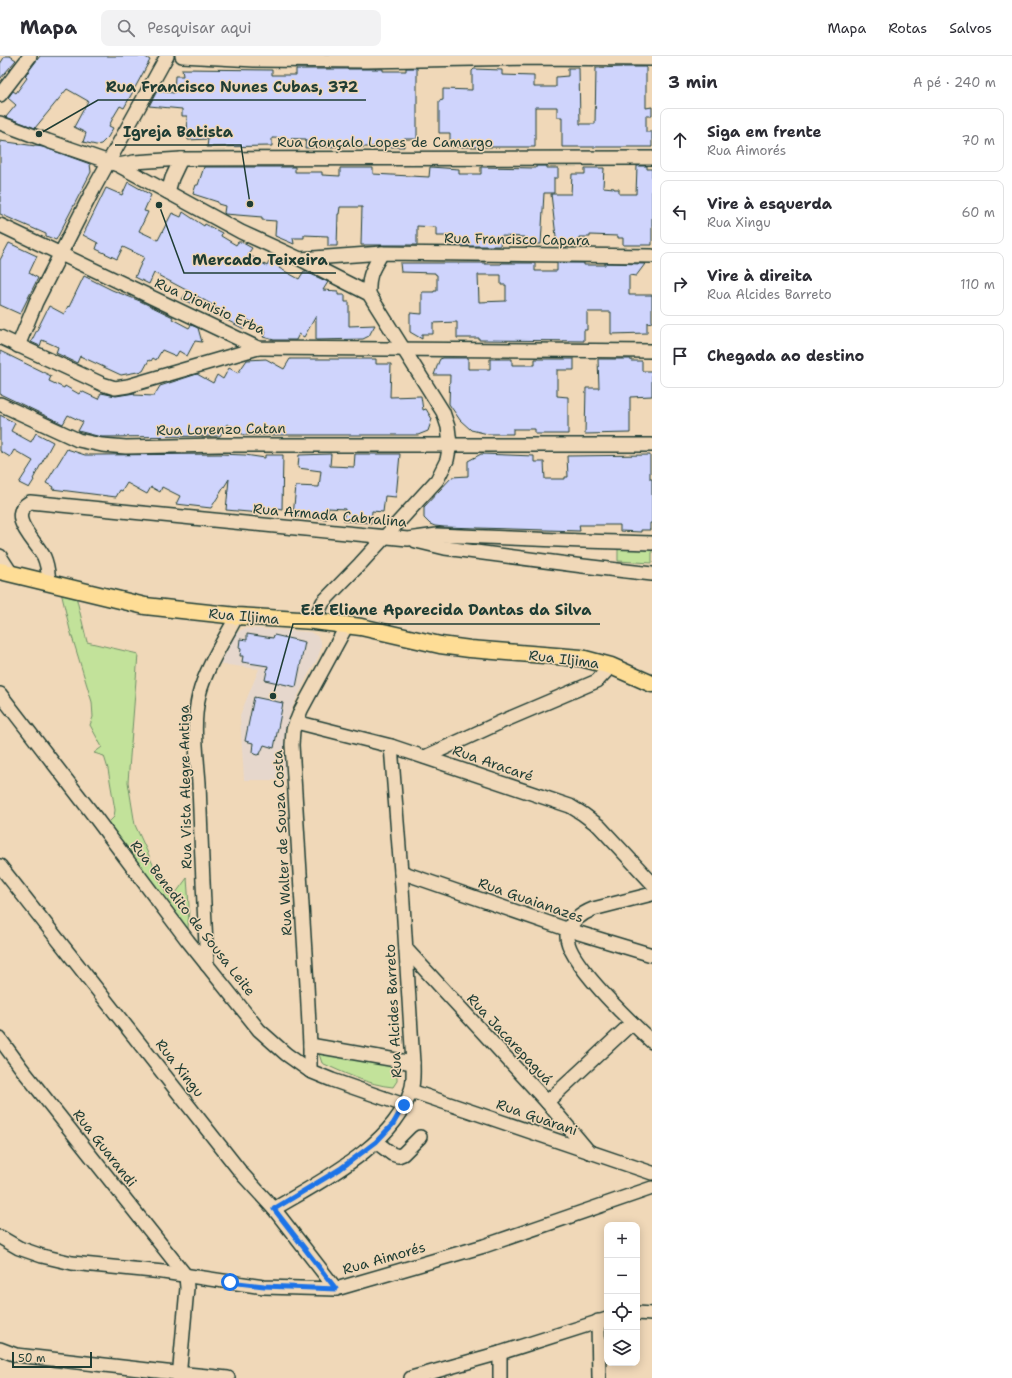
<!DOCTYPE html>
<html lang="pt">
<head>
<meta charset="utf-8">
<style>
	body { margin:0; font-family:"Shantell Sans",sans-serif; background:#f2f2f3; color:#2b2b33 }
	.controls { position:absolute; right:12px; bottom:12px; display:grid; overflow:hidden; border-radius:8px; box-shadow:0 2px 10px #0003 }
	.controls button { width:36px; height:36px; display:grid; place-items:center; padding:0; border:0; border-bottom:1px solid #e1e1e2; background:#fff; color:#2b2b33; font:20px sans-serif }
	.scale { position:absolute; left:12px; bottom:10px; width:80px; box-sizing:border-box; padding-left:4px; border:2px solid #1f3d34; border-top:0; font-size:11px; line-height:14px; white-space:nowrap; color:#1f3d34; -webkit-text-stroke:3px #f0d8b8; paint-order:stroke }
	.stop { position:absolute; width:12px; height:12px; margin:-9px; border:3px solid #1a73e8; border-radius:50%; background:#fff }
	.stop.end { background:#1a73e8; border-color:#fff; box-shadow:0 1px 4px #0008 }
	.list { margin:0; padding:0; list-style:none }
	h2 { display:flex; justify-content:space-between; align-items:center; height:52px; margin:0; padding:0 16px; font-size:17px }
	h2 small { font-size:13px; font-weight:400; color:#7c7c81 }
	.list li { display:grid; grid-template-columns:26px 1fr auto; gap:12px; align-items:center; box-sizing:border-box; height:64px; margin:0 8px 8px; padding:0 8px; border:1px solid #e1e1e2; border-radius:8px }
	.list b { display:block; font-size:15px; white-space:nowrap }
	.list p { margin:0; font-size:13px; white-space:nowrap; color:#7c7c81 }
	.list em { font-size:13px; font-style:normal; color:#7c7c81 }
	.icon { flex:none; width:22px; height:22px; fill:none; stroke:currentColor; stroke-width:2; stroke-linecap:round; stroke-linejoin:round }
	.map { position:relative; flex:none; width:652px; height:1322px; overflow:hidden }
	header { display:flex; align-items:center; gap:24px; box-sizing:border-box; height:56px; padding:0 20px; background:#fff; border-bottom:1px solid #e1e1e2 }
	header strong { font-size:19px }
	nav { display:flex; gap:22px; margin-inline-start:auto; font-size:14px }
	.search { width:280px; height:36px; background:#f2f2f3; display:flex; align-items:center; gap:10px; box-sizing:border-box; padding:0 14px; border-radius:8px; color:#7c7c81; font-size:15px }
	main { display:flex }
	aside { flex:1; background:#fff }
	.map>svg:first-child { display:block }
	.built { fill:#e6d7cc }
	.green { fill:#c2e29a; stroke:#709067 }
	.building { fill:#cfd4fc; stroke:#1f3d34; fill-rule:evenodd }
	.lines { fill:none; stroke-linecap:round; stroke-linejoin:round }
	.minor-casing { stroke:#1f3d34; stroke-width:16 }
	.major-casing { stroke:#1f3d34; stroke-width:19 }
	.minor { stroke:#f0d8b8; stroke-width:13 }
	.major { stroke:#fedd96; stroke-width:16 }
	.route { stroke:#1a73e8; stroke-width:5 }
	.labels { text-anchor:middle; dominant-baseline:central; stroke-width:3; stroke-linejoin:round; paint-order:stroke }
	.street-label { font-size:14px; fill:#1f3d34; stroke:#f0d8b8 }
	.leader { fill:none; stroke:#1f3d34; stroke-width:1.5 }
	.callout-dot { fill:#1f3d34; stroke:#f0d8b8; stroke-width:1.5 }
	.callout-label { font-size:15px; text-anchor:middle; font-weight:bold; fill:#1f3d34; stroke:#f0d8b8; stroke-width:3; stroke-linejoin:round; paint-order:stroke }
</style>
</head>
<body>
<header>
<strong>Mapa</strong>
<div class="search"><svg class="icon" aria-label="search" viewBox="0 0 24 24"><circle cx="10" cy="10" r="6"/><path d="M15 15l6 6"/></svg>Pesquisar aqui</div>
<nav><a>Mapa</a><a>Rotas</a><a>Salvos</a></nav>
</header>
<main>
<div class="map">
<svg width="652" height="1322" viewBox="0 0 652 1322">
	<rect width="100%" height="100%" fill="#f0d8b8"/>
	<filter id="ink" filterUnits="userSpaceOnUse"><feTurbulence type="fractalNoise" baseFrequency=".025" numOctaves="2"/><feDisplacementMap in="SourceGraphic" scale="8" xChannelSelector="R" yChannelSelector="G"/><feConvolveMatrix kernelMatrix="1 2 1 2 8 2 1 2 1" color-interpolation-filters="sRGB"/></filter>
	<g filter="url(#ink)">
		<path class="built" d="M245,572l65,4 7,4 4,5v7l-3,9 -13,24 -14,29 -4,15 -3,17 1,38h-41l-4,-65 19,-46 -39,-5 16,-31z"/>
		<g class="green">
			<path d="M618,489l34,1v17l-34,-2z"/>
			<path d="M61,536l15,4 11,46 51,12 -10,128 7,43 31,68 7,4 14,-19 2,28 -1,23 -81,-105 7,-7 1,-7 -7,-41 -4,-13 -10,-3 8,-6 -12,-22 3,-8 -1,-15 -22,-72z"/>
			<path d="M319,998l78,12v15l-4,6c-24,-2 -49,-14 -71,-24z"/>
		</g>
		<g class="building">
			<path d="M5,0h5l6,4 -16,19v-15z"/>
			<path d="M40,0h104l6,4 -26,48 -4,-2 -6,10 -5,10 4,2 -5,9 -7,7 -5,1 -13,-3 3,-9 -12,-6 14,-26 -21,-12 -32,39 -29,-11 10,-12 -8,-7 5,-7 3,2 11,-15 -2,-2z"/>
			<path d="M624,11h22v41l6,-1v9h-6v16h6v15h-90v-30h-5v-10h-22v40h-85v-14h-11v-32l4,-1v-11l29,1v-19l2,-2 28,1v5l32,1v11h22v-10l12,-1v-8h11l1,56h15l1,-56z"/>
			<path d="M406,12h11v71h-13v8h-54v-1l-45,2 1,-9 -34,-1v8l-65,1 1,-8 -20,1 -1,-24h-5v-7l-33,-3 8,-15 17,2 1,-17h8l-1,-7 90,1v5h24v-6h87v2h23z"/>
			<path d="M0,85l43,6 47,17 1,8 -35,68 -10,-4v-2l-46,-20z"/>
			<path d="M536,110h11v2h11v10h-4v15h-10l-3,51h-18l1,-7 -23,-1 -1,10h-49v-10h-15v-9l-19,-1v19h-56l1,-38h-22l-1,7h-1l-1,32h-9v-10l-24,-1v3h-11l1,6 -19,-8 1,-15 -14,-1v-3l-37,-3 -1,-1 1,-7 -7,-2v-2l-25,-8 3,-9h2l6,-18h91v5h27v3l18,1v-8h33v6l56,3 1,-10 29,2v5h22v-7l55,1z"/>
			<path d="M637,110h10v3h5v76h-29v-7h-5v-2l-28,-1v2h-11l-1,8h-21l-6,-51h20l1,-20h13v-6h19l-1,19 11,1v1h5v5h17z"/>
			<path d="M128,126l23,13 -7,16 4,1 -9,19 19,9 14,-27 9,4 2,-5 21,14 1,-2 17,9 -1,3 15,9 2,-3h3l11,6 -4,6 19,12 5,-10 11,5 -4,7 20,11 5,-8 24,11 -5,8 15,1v4h7v7h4v24l26,-1 -4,7 -2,4 -6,3 -47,1v-24l-12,21 -5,-3 -3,6h-22l-11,-3 3,-6 -18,-11 -4,9 -31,-16 3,-6 -19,-11 -5,8 -10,-5 6,-8 -34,-18 -5,11 -14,-7 9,-20 -21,-10 -6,12 -21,-10 2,-6 -15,-8 23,-47 16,7z"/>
			<path d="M9,187l28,13 -8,17 9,5 -18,36 -20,-9v-45z"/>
			<path d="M400,207h85v1h16l1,-1h33v8h22v-8h27v2h21v-2l40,1 -9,12 -7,-1v20h23v27l-5,1v10l-36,1v-22h-24v18h-3v11l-105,-1v-2h-22v-16l-24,1v11h-11v5l-12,-7v-19l12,1v-22h12v-1h3v-16l-2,-1v-1l-34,-1zM478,219h23v10h5v16l-27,1z"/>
			<path d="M84,220l28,14 28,11 33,16 -1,2 17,9 2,-3 7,3 4,14 -7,-1 -8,15 -8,-5 -3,5 -14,-6 -6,10 -3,-2 -2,3 -2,-1 -6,11 -22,4 -41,-19 -3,7 -21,-10 2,-6 -16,-7 -2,6 -9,-4 18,-36 15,8 4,-8 1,1z"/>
			<path d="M0,295l51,25 -2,5 15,7 1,-2 14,8 2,-3 17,8 3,-6 15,3 19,-3 -1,2 20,1 6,-10 37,-12 16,9 4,-8 6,4 6,-11 9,5 9,-13 19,-1 18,10 6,-10h86v5h15l-1,33 31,-1 2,14 3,-1 6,10 -4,12 -10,4h-174l-17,-11 -7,12 -119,1 -23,-6 5,-9 -15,-7 -5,9 -63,-30z"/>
			<path d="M443,302h25v11h22v-10h22v6h23v-6h39v11h-17v26l11,1v37h-33v-5h-22v5h-25l-17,-4 -11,-10 -11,-16 1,-29h-16l5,-14 1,-2z"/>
			<path d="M598,303h33v2h11v10h10v25l-22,1v36l-45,1 1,-46h13z"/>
			<path d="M0,359l15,8 -4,8 20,11 5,-9 17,9 -20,37 1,1 -5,8 -10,-5 14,-22 -19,-11 -4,7 -10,-6z"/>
			<path d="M67,393l18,6h10l125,-1 25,1 20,3v-3h18l-1,54 -6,-1v3h-5v3l-45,-4 3,-31 -18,29 -35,-4 4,-8 -18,-9 -2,5 -9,-5 -4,7 -20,-11 -5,8 -2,-1 -4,7 -64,-8 1,-2 -7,-4z"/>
			<path d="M331,398l-1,12 24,1 1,-13h45l-4,43 -11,-1 -2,16 -11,-1 -1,12 -27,-2 1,-12 -17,-1 -1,11 -34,-3 3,-30 23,1 2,-16 -23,-3 1,-13z"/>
			<path d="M481,398l53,2v6h10l1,17h20v-2h3l-1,-21 83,-1v24h2v44h-2v7h-9v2l-21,-1v-6h-41l1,6 -136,-4 -9,-1 -5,-2 -6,-6v-11l28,-30 16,-1v-15z"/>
			<path d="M247,578l26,4 1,-3 31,7 -9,45 -31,-7 3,-14 -26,-4 1,-6h-3l1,-7 -2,-1 1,-9 7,1z"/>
			<path d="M254,641l29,6 -9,45 -10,-3 -4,9 -3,1 -3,-1 -2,-2 1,-9 -8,-2z"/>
		</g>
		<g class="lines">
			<defs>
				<g id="minor">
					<path d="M182,0l72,4 112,1 165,-3 121,1"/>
					<path d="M0,39l30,-39"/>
					<path d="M0,67l48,18 70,24 123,67 59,27 69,35 74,118 5,15 2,17 -3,16 -10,20 -77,84 -37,38 -9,19"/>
					<path d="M118,109l16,-3 47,-3 471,-1"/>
					<path d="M168,136l4,-14 9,-19"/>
					<path d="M0,169l258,123 394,3"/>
					<path d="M300,203l82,-6 270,3"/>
					<path d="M369,238c-1,-19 3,-24 13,-41"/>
					<path d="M0,281l102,47 13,4 13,-2 130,-38"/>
					<path d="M18,290l18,-44 57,-112 74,-134"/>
					<path d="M0,348l78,36 24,5 24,2 93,-2h433"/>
					<path d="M416,485l29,7 138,18 69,8"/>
					<path d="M0,500l11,17"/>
					<path d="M49,526c-1,-9 -1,-16 -5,-25 -8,-16 -39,-41 -14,-55l378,37 29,-4 146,6 69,2"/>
					<path d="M0,638l95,123 93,124 71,89 27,24 24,17 22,9 72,25"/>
					<path d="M296,666l95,24 179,60 13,8 16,12 53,57"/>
					<path d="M425,701l76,-35 96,-41 14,-15"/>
					<path d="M0,810l243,309 31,34 62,80"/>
					<path d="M401,816l168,58 83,25"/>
					<path d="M652,838l-59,15c-10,4 -26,14 -26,27 -1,25 66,88 85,106"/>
					<path d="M406,893l141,153 42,50"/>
					<path d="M207,909c-3,-60 -6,-121 -8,-182 -2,-28 -7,-60 0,-88 6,-25 25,-55 38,-79"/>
					<path d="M0,983l22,30 164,207"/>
					<path d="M310,989l103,18"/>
					<path d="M310,1015v-26l-3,-60 -15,-240 1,-15 8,-20 46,-85"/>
					<path d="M411,1035l241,82"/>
					<path d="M547,1046l85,-79"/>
					<path d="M376,1086l16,12 6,2 5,-2 17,-17"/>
					<path d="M274,1153c45,-27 121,-64 137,-119 3,-8 2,-18 2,-27l-12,-191 -10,-126"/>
					<path d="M0,1181l19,11 23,8 30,7 91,9 101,15 72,2 148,-43 168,-58"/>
					<path d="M637,1257l15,1"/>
					<path d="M598,1265l1,57"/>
					<path d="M0,1293l16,6 150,17 62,6"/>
					<path d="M179,1322l8,-90 -1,-12"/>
					<path d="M411,1322l89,-25 107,-34"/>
					<path d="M500,1322v-25"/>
				</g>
				<path id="major" d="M0,515l145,35 92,10 77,5 47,6 79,18 30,4 111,9 30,8 41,18"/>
			</defs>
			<use href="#minor" class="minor-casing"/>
			<use href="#major" class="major-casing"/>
			<use href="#minor" class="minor"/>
			<use href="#major" class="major"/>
		</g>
	</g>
	<g class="lines" filter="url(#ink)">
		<path class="route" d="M230,1226l34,4 72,3 -62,-80 66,-40 36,-27 17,-18 11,-19"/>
	</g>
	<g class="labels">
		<g class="street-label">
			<text x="385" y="86">Rua Gonçalo Lopes de Camargo</text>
			<text transform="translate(517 183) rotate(1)">Rua Francisco Capara</text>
			<text transform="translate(210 250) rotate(24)">Rua Dionisio Erba</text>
			<text transform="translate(221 373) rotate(-1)">Rua Lorenzo Catan</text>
			<text transform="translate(330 459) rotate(5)">Rua Armada Cabralina</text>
			<text transform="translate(244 560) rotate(5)">Rua Iljima</text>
			<text transform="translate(564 603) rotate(7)">Rua Iljima</text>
			<text transform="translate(493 707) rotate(19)">Rua Aracaré</text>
			<text transform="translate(185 731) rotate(-91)">Rua Vista Alegre Antiga</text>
			<text transform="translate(282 787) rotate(-93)">Rua Walter de Souza Costa</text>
			<text transform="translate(531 844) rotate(19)">Rua Guaianazes</text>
			<text transform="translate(193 862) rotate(52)">Rua Benedito de Sousa Leite</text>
			<text transform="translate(393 955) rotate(-93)">Rua Alcides Barreto</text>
			<text transform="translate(510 983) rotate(47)">Rua Jacarepaguá</text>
			<text transform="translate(180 1012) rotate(52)">Rua Xingu</text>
			<text transform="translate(537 1061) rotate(19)">Rua Guarani</text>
			<text transform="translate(105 1092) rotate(52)">Rua Guarandi</text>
			<text transform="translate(384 1202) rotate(-16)">Rua Aimorés</text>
		</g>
	</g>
	<path class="leader" d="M39 78L98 44H366M250 148L241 89H115M159 149L184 217H336M273 640L293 568H600"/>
	<g class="callout-dot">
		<circle cx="39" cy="78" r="4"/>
		<circle cx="250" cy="148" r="4"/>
		<circle cx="159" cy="149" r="4"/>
		<circle cx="273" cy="640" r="4"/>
	</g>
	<g class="callout-label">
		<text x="232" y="36">Rua Francisco Nunes Cubas, 372</text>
		<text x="178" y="81">Igreja Batista</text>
		<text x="260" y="209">Mercado Teixeira</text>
		<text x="446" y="559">E.E Eliane Aparecida Dantas da Silva</text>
	</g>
</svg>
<div class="controls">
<button>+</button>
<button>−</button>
<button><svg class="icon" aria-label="locate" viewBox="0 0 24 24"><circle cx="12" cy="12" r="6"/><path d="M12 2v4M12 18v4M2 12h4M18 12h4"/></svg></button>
<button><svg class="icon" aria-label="layers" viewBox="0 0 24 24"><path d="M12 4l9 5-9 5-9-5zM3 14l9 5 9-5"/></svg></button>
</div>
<div class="scale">50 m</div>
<div class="stop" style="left:230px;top:1226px"></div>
<div class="stop end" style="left:404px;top:1049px"></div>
</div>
<aside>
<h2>3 min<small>A pé · 240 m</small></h2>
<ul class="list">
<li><svg class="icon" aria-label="ahead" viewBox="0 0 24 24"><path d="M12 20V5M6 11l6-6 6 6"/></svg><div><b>Siga em frente</b><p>Rua Aimorés</p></div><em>70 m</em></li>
<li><svg class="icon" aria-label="left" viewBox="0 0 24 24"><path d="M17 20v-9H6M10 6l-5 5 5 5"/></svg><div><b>Vire à esquerda</b><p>Rua Xingu</p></div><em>60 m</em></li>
<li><svg class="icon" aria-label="right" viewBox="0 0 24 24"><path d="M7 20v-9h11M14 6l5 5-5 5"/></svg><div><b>Vire à direita</b><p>Rua Alcides Barreto</p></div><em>110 m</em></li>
<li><svg class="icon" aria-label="arrive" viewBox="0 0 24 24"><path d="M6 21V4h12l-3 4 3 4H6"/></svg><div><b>Chegada ao destino</b></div></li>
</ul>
</aside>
</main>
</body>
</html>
